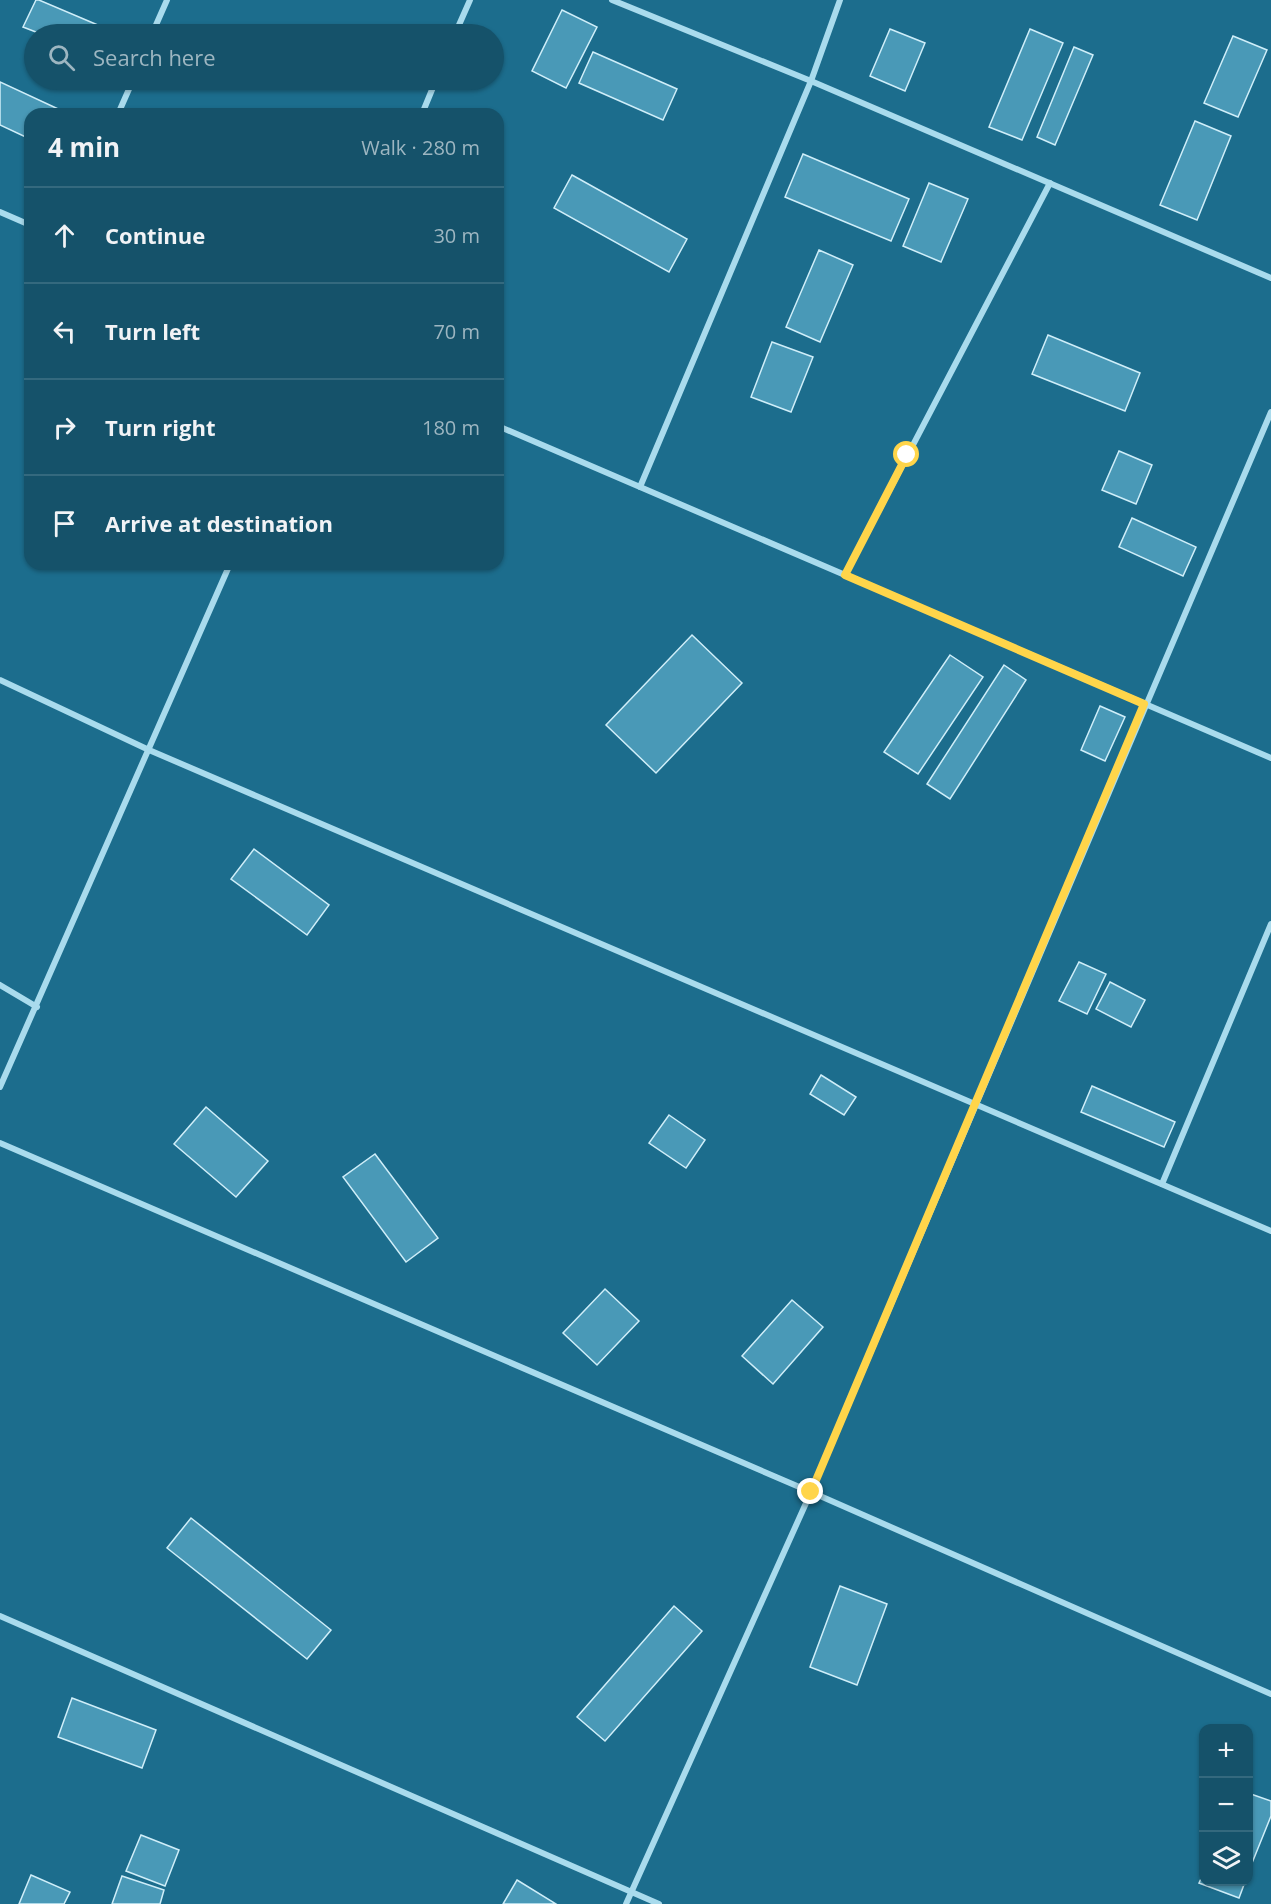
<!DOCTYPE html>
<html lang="en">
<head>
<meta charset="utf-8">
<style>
	body { margin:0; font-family:"Open Sans",sans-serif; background:#1e5870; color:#f1f3f6 }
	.controls { position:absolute; right:18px; bottom:18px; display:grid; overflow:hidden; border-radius:12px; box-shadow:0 2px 4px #0004 }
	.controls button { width:54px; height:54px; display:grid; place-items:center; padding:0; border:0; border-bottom:2px solid #34697e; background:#15526a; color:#f1f3f6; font:30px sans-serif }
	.stop { position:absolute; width:18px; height:18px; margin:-14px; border:4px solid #ffd54a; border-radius:50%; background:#fff }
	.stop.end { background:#ffd54a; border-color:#fff; box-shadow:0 2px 6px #0008 }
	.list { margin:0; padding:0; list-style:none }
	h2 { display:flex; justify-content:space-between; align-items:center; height:78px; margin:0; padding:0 24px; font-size:26px }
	h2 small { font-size:20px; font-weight:400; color:#9db6c1 }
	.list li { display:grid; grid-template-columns:39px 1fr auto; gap:18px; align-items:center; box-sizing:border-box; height:96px; padding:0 24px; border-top:2px solid #34697e }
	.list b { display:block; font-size:22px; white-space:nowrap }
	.list em { font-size:20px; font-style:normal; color:#9db6c1 }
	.icon { flex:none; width:33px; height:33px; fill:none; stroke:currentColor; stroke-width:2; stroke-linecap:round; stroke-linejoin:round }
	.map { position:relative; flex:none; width:1271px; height:1904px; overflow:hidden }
	.search { position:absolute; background:#15526a; box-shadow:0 2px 4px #0004; left:24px; top:24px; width:480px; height:66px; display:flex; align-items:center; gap:15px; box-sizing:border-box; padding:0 21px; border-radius:33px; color:#9db6c1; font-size:22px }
	.panel { position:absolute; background:#15526a; box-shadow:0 2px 4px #0004; left:24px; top:108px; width:480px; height:462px; border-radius:18px }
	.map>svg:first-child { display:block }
	.building { fill:#4999b7; stroke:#cfeef9; stroke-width:1.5 }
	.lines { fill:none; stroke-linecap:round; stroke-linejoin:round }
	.minor { stroke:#a9dbed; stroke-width:6 }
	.route { stroke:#ffd54a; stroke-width:8 }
</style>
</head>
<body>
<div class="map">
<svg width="1271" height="1904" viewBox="0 0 1271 1904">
	<rect width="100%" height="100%" fill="#1c6d8d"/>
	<g class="building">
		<path d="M36,0h3l80,34h-78l-18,-7z"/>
		<path d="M562,10l35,17 -31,61 -34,-17z"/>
		<path d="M890,29l35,14 -20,48 -35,-15z"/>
		<path d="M1030,29l33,14 -41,97 -33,-13z"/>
		<path d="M1233,36l34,14 -29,67 -34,-14z"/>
		<path d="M1074,47l19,8 -38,90 -18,-8z"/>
		<path d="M593,52l84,37 -14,31 -84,-37z"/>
		<path d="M0,82l69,32h-39v25l-30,-14z"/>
		<path d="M1195,121l36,15 -34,84 -37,-15z"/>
		<path d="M803,154l106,45 -18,42 -106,-44z"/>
		<path d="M572,175l115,64 -18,33 -115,-64z"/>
		<path d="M929,183l39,16 -27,63 -38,-16z"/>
		<path d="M819,250l34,15 -33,77 -34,-15z"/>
		<path d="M1048,335l92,38 -15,38 -93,-37z"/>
		<path d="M772,342l41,15 -22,55 -40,-15z"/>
		<path d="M1119,451l33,14 -16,39 -34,-14z"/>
		<path d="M1132,518l64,29 -13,29 -64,-29z"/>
		<path d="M692,635l50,48 -86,90 -50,-48z"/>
		<path d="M950,655l33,22 -65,97 -34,-22z"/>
		<path d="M1004,665l22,15 -76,119 -23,-15z"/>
		<path d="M1100,706l25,11 -20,44 -24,-11z"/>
		<path d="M254,849l75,56 -22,30 -76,-56z"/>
		<path d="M1079,962l27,12 -19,40 -28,-13z"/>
		<path d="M1110,982l35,18 -14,27 -35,-18z"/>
		<path d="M821,1075l35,22 -12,18 -34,-21z"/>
		<path d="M1092,1086l83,36 -11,25 -83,-35z"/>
		<path d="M206,1107l62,54 -32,36 -62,-53z"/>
		<path d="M669,1115l36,25 -19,28 -37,-25z"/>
		<path d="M375,1154l63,84 -32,24 -63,-85z"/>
		<path d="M605,1289l34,32 -42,44 -34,-32z"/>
		<path d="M792,1300l31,27 -50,57 -31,-28z"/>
		<path d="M191,1518l140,112 -24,29 -140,-111z"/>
		<path d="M840,1586l47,18 -30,81 -47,-18z"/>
		<path d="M674,1606l28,25 -97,110 -28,-24z"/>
		<path d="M72,1698l84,32 -14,38 -84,-31z"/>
		<path d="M1248,1793l23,8v15l-23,57z"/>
		<path d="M141,1835l38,15 -14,36 -39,-15z"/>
		<path d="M1204,1872v10h41l-6,16 -40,-15z"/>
		<path d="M31,1875l39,17 -6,12h-45z"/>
		<path d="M122,1876l42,14 -4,14h-48z"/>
		<path d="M517,1880l39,24h-53z"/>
	</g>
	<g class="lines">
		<g class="minor">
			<path d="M612,0l199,81 460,197"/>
			<path d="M152,34l15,-34"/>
			<path d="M455,34l15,-34"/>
			<path d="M118,114l15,-34"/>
			<path d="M422,114l14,-34"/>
			<path d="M0,212l30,13"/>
			<path d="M498,426l773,332"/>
			<path d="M640,487l171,-406 29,-81"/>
			<path d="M845,575l205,-392"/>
			<path d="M0,680l149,70 1122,481"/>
			<path d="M0,985l37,22"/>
			<path d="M0,1087l230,-523"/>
			<path d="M0,1143l811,349 460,202"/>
			<path d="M1162,1184l109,-260"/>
			<path d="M0,1616l659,288"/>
			<path d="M626,1904l185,-412 460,-1080"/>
		</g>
	</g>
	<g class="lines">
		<path class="route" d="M811,1492l333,-788 -299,-129 62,-120"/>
	</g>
</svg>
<div class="controls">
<button>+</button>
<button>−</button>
<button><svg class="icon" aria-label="layers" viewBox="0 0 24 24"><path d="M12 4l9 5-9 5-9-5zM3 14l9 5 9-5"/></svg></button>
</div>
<div class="stop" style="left:907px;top:455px"></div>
<div class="stop end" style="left:811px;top:1492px"></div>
<div class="search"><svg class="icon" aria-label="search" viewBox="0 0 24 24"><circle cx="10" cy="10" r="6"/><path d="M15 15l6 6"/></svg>Search here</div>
<section class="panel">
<h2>4 min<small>Walk · 280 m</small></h2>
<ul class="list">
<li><svg class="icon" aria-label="ahead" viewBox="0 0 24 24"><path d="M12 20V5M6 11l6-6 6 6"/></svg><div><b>Continue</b></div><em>30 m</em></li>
<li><svg class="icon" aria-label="left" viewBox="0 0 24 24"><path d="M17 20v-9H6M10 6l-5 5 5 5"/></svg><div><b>Turn left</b></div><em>70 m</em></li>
<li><svg class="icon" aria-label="right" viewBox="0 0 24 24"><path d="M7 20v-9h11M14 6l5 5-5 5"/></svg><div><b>Turn right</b></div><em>180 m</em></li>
<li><svg class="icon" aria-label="arrive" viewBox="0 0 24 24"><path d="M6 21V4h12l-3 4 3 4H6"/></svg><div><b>Arrive at destination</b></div></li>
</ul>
</section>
</div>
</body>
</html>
